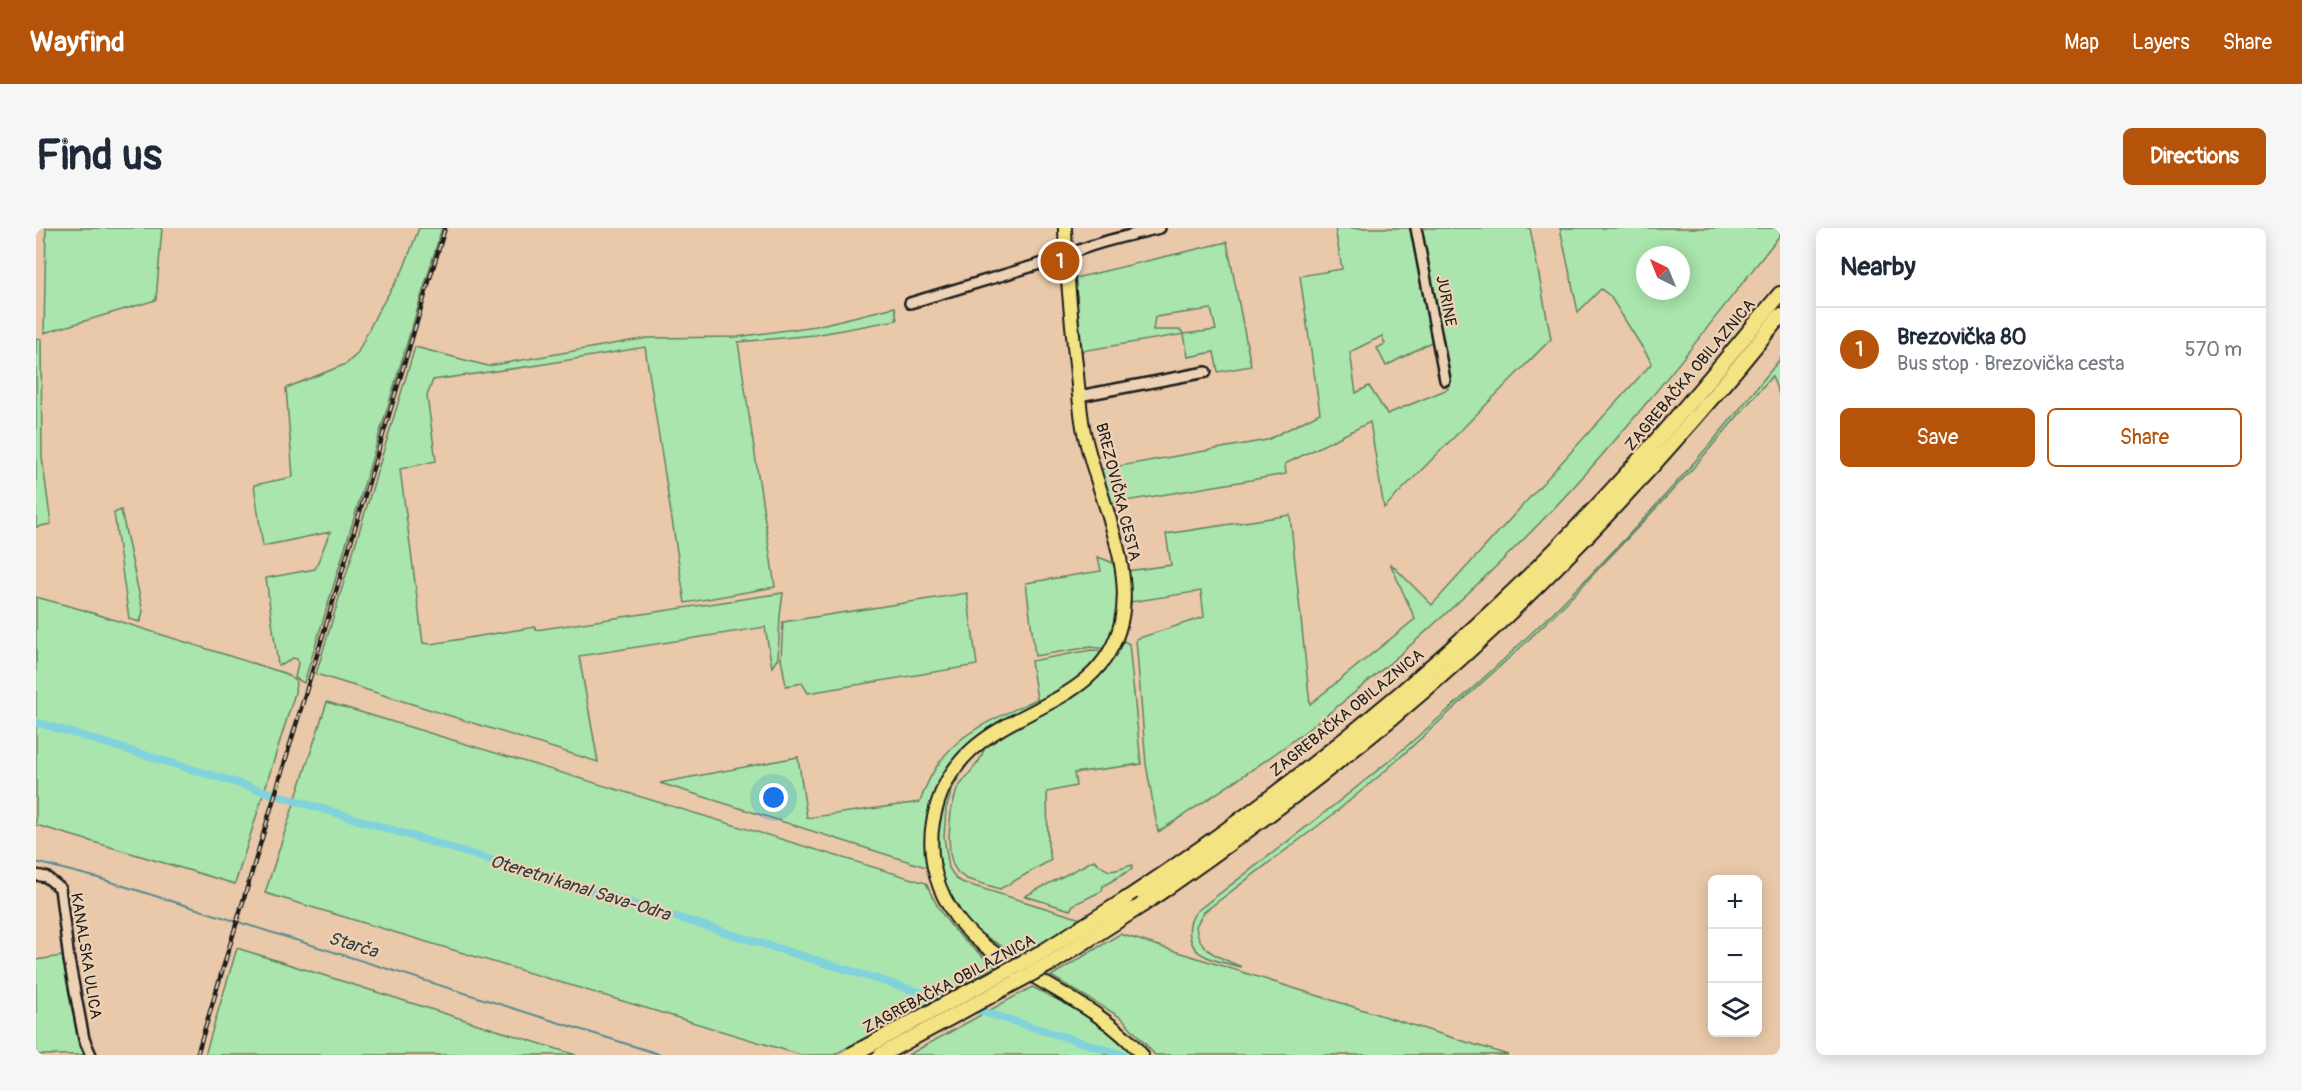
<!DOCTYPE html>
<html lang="en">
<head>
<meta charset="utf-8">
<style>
	body { margin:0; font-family:Pangolin,sans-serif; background:#f6f6f7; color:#1f2937 }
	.controls { position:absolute; right:18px; bottom:18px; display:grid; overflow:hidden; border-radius:9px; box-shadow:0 3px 15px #0003 }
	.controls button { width:54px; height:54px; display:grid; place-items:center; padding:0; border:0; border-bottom:2px solid #e0e1e3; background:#fff; color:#1f2937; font:30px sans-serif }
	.compass { position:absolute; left:1600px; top:18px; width:54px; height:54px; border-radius:50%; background:#fff; box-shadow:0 3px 15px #0003; rotate:317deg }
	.you { position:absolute; left:738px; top:570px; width:21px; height:21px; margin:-15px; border:4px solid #fff; border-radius:50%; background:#1a73e8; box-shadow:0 0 0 9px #1a73e833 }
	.badge { display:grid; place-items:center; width:39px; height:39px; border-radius:50%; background:#b45309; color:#fff; font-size:20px; font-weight:700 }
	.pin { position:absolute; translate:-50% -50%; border:3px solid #fff; box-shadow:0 2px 6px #0006 }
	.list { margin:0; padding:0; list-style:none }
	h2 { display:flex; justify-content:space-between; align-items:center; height:78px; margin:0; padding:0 24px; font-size:26px }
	h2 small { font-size:20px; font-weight:400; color:#747a83 }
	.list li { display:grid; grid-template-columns:39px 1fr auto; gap:18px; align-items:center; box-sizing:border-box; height:84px; padding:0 24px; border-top:2px solid #e0e1e3 }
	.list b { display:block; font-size:22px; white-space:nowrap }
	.list p { margin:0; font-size:20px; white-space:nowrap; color:#747a83 }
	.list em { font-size:20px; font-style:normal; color:#747a83 }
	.actions { display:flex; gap:12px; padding:18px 24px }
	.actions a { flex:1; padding:14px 0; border:2px solid #b45309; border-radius:9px; text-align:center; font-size:21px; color:#b45309 }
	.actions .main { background:#b45309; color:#fff }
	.icon { flex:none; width:33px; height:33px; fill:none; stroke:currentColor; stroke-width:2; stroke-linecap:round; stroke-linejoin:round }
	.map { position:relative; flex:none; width:1744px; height:827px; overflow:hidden; border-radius:9px }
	header { display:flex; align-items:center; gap:36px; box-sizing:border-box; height:84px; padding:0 30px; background:#b45309; color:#fff }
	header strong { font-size:28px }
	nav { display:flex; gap:33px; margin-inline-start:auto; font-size:21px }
	.intro { display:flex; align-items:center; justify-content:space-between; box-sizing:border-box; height:144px; padding:0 36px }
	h1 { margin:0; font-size:42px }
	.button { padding:15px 27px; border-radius:9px; background:#b45309; color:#fff; font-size:21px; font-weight:700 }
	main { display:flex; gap:36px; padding:0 36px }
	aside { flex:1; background:#fff; border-radius:9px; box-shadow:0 3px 15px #0003 }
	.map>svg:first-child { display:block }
	.green { fill:#a9e5ac; stroke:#628064; stroke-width:1.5; fill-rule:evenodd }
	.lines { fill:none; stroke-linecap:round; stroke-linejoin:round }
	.stream { stroke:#59898f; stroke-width:2 }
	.canal { stroke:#81d2dc; stroke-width:8 }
	.minor-casing { stroke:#1c1c1c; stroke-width:14 }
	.major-casing { stroke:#1c1c1c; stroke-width:16 }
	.highway-casing { stroke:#1c1c1c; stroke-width:18 }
	.minor { stroke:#eed2b5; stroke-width:9 }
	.major { stroke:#f4e382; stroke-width:12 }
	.highway { stroke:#f4e382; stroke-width:14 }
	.rail-casing { stroke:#1c1c1c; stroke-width:4.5 }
	.rail { stroke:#eed2b5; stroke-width:2; stroke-dasharray:7; stroke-linecap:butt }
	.highway-bridge-casing { stroke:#1c1c1c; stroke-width:18; stroke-linecap:butt }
	.highway-bridge { stroke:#f4e382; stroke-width:14 }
	.labels { text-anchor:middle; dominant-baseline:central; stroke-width:4.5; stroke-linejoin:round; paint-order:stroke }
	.street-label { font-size:16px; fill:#1c1c1c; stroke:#eed2b5 }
	.water-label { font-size:18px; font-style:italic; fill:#304042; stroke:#eed2b5 }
</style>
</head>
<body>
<header>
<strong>Wayfind</strong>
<nav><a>Map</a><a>Layers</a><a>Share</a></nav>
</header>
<div class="intro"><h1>Find us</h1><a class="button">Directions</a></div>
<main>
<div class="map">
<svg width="1744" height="827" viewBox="0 0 1744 827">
	<rect width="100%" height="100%" fill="#e9c9a9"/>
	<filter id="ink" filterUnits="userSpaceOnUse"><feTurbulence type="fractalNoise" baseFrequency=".0167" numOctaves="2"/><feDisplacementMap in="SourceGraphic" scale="12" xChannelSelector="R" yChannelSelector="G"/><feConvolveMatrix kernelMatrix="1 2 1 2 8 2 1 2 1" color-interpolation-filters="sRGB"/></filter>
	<g filter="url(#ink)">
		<g class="green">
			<path d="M10,0h116l-6,72 -112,33z"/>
			<path d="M383,0h23l-138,455 -9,-5 3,-15 -1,-4 -5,-1 -8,6 -6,1 -12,-87 49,-9 15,-37 -67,14 -9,-61 39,-8 -7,-89 60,-24 11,-10 20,-41 26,-43z"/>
			<path d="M1299,0h79l19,113 -47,25 -9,-18 8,-4 -3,-8 -32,16 6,41 13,-7 18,28 61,-25 -29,-161h111l21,111 -167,169 -14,-86 -85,42 1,10 -178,30 -11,-34 170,-30 53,-27 -20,-137 42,-7z"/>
			<path d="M1524,0h220v7c-80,102 -160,207 -251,299 -67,67 -139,132 -214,190 -50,39 -104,73 -157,108l-12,-68 -10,-125 68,-22 -3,-26 -70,11 -4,-31 44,-6 -5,-31 124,-19 20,189 105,-85 -25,-56 42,42 220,-242 -42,-67 -9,-7 -23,23zM1609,27h36v36h-36z"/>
			<path d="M1191,14l24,124 -33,6 -4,-20 -26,5 -4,-23 -102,17 -7,-73zM1175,81l5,21 -32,4 -4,-4h-27l2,-13z"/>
			<path d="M859,79l2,13 -82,15 -77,7 37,245 -90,16 -40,-256 -106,18 -106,15 -6,16 9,65 -36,8 23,174 8,1 104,-17 1,3 247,-37 -3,23 -2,42 -6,9 -7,-40 -186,29 19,106 -282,-88 99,-327 73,19 159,-28 90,-1 79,-11z"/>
			<path d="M0,110l5,1 1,118 9,67 -15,3z"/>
			<path d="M1744,131v38l-8,-21 -78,91 -49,53 -78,82 -47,46 -136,124 -53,44 -127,96 -8,14c2,26 25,32 46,41 -12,-3 -26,-5 -37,-11 -18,-8 -20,-32 -8,-45 71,-55 143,-108 211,-166 136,-116 262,-246 372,-386z"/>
			<path d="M85,282l22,102 -3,10 -11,-3 -15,-106z"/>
			<path d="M1062,329l13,5 5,6 3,26 -2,26 -11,29 -15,-2 -56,9 -9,-73 75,-12z"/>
			<path d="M931,365l10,72 -169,28 -6,-10 -16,3 -5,-28 2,-36z"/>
			<path d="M0,369l44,12 204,64 12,8 -1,12 -60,191 -199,-59z"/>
			<path d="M1088,413l5,3 12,120 -67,9 2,13 -29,6 1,53 3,15 -51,29 -33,-10 -9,-6 -5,-8 -3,-11 -1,-18 2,-25 6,-22 22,-28 8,-18 100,-57 13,-13z"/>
			<path d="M1055,422l13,1c-7,8 -13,18 -21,25 -21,20 -51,30 -76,43 -41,20 -72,57 -78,102 -3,15 0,32 0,47l-269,-85 138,-26 9,61 113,-16c21,-65 62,-77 117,-103l-6,-38z"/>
			<path d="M291,474l599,181c16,38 36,59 70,83l-162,89h-33l-536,-162z"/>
			<path d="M937,527l-20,32 -7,22 -2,28 5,31 7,11 8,4 117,36 -62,38 -49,-30 -7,-8 -19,-33 -7,-33 1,-30 12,-37z"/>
			<path d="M1058,632c17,16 18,11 38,5v4l-29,17 -1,5 -29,14 -3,5 -45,-14z"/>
			<path d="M1084,706l388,121h-353l-33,-37 -71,-42z"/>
			<path d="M201,720l339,107h-371z"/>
			<path d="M26,728l24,99h-50v-95z"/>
			<path d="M996,759c37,18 75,38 102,68h-226z"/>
		</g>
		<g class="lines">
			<path class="stream" d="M0,634l62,16 564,177"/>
			<path class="canal" d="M0,494l468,142 619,191"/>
			<defs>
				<g id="minor">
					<path d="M1380,0l29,152"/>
					<path d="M874,75l150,-45c32,-15 66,-22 100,-30"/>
					<path d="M1043,168l127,-24"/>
					<path d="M0,647l10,2 14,11 9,72 15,79 7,16"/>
				</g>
				<path id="major" d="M1029,0c1,43 6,85 10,128 3,24 4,48 8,71 11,62 52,133 38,195 -24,106 -166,75 -188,200 -5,29 1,59 16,84 17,31 47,49 77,66 40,24 85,46 116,83"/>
				<g id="highway">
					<path d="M1089,672c134,-88 259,-187 376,-297 101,-95 191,-202 279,-309"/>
					<path d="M1106,677c86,-59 170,-121 251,-188 143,-119 270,-256 387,-401"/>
				</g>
			</defs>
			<use href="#minor" class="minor-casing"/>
			<use href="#major" class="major-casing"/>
			<use href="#highway" class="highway-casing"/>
			<use href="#minor" class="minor"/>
			<use href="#major" class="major"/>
			<use href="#highway" class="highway"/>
			<defs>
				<path id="rail" d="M161,827l248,-827"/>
			</defs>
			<use href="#rail" class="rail-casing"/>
			<use href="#rail" class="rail"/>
			<defs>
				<g id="highway-bridge">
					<path d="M815,827l193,-104 81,-51"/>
					<path d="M845,827l172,-93 89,-57"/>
				</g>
			</defs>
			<use href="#highway-bridge" class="highway-bridge-casing"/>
			<use href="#highway-bridge" class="highway-bridge"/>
		</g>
	</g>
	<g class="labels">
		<g class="street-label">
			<text transform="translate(1410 73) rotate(79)">JURINE</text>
			<text transform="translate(1654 147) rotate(-50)">ZAGREBAČKA OBILAZNICA</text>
			<text transform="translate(1082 264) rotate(76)">BREZOVIČKA CESTA</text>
			<text transform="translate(1311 485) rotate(-39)">ZAGREBAČKA OBILAZNICA</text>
			<text transform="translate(50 728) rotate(81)">KANALSKA ULICA</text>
			<text transform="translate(913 756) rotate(-28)">ZAGREBAČKA OBILAZNICA</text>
		</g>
		<g class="water-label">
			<text transform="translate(544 660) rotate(17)">Oteretni kanal Sava-Odra</text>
			<text transform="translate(317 717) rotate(17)">Starča</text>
		</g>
	</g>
</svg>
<div class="controls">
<button>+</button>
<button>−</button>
<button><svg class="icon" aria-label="layers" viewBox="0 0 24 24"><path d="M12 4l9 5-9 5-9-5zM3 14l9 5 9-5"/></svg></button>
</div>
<svg class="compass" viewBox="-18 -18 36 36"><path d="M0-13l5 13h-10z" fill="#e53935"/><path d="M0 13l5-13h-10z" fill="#747a83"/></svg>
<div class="you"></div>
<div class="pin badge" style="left:1024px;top:33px">1</div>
</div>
<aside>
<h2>Nearby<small></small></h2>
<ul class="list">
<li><span class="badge">1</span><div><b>Brezovička 80</b><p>Bus stop · Brezovička cesta</p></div><em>570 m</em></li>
</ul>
<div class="actions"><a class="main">Save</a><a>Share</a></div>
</aside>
</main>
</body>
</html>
